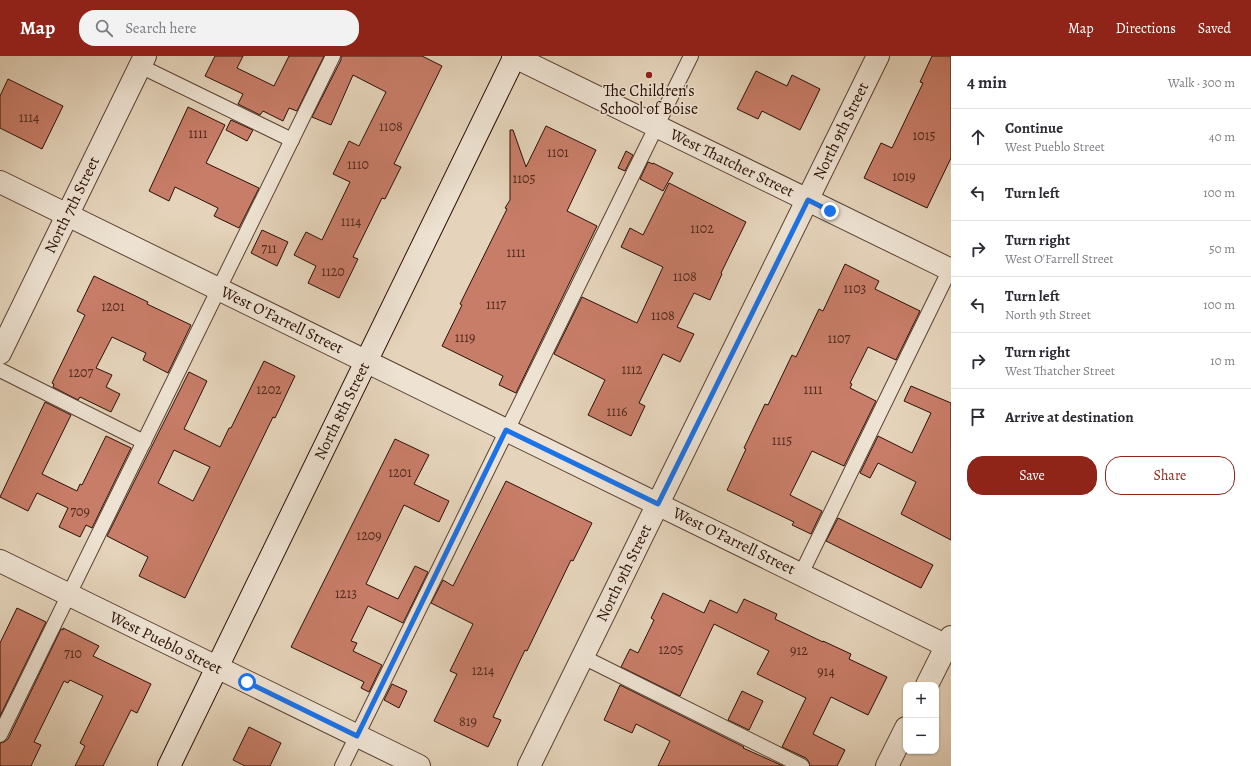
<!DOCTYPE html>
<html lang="en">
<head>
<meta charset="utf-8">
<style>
	body { margin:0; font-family:Alegreya,serif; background:#f2f2f3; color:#2b2b33 }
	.controls { position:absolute; right:12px; bottom:12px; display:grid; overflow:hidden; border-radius:8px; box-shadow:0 1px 3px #0004 }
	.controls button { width:36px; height:36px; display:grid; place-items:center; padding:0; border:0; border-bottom:1px solid #e1e1e2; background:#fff; color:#2b2b33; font:20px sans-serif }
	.stop { position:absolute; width:12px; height:12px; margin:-9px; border:3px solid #1a73e8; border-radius:50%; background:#fff }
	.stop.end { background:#1a73e8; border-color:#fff; box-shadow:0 1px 4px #0008 }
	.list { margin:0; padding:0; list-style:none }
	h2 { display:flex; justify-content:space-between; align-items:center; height:52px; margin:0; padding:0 16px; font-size:17px }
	h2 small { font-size:13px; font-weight:400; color:#7c7c81 }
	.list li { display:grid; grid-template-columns:26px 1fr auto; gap:12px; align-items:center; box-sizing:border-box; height:56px; padding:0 16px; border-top:1px solid #e1e1e2 }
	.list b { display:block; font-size:15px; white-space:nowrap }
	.list p { margin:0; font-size:13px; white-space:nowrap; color:#7c7c81 }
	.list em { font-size:13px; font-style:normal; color:#7c7c81 }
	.actions { display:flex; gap:8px; padding:12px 16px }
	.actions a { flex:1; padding:9px 0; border:1px solid #8f2418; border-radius:16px; text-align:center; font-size:14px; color:#8f2418 }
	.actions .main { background:#8f2418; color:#fff }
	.icon { flex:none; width:22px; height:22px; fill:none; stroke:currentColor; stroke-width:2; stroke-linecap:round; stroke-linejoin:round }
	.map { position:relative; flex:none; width:951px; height:710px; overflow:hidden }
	header { display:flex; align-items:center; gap:24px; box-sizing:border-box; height:56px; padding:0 20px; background:#8f2418; color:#fff }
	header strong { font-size:19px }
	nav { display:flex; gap:22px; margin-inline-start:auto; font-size:14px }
	.search { width:280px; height:36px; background:#f2f2f3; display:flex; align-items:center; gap:10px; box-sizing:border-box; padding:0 14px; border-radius:16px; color:#7c7c81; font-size:15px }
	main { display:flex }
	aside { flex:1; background:#fff }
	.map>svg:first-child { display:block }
	.building { fill:#c87d68; stroke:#2b1006; fill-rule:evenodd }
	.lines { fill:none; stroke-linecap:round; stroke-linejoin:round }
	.lane-casing { stroke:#5a4133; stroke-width:16 }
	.street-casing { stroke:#5a4133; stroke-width:24 }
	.secondary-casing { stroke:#2b1006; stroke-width:24 }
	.lane { stroke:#eee3d3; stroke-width:14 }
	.street { stroke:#eee3d3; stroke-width:22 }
	.secondary { stroke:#eee3d3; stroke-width:22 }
	.route { stroke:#1a73e8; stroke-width:5 }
	.poi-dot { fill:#8f2418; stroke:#eee3d3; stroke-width:1.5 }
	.labels { text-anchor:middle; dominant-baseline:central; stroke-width:3; stroke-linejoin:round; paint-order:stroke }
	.number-label { font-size:14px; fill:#522b1e }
	.poi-label { font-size:16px; fill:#2b1006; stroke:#eee3d3 }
	.street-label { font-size:16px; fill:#2b1006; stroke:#eee3d3 }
</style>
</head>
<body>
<header>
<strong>Map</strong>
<div class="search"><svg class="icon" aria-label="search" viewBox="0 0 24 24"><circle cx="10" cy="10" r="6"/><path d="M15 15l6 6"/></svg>Search here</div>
<nav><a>Map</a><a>Directions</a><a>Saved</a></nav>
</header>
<main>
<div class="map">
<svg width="951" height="710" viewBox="0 0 951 710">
	<rect width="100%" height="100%" fill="#e5d4bb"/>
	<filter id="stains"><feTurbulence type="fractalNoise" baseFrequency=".005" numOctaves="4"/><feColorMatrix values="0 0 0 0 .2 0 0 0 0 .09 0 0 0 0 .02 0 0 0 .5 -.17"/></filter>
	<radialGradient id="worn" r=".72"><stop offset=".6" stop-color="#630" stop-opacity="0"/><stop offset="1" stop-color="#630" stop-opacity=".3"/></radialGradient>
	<g class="building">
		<path d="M215,0h28l-6,12 37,18 15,-30h35l-27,55 -8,-3 -6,13 -20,-10 -3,4 -22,-11 5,-10 -38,-18z"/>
		<path d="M341,0h81l20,10 -48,98 7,3 -16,32 -3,-1 -29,59 5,2 -19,39 -31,-15 8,-17 -22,-11 12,-23 16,8 28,-58 -17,-8 16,-33 10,5 27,-54 -33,-17 -22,50 -19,-8 29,-57z"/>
		<path d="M932,0h19v102l-24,50 -63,-30 17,-35 11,5 31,-65 -3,-1z"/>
		<path d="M756,15l31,15 5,-11 28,14 -20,41 -38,-19 -4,8 -21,-10z"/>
		<path d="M8,23l55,27 -21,43 -42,-21v-32z"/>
		<path d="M188,51l37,18 -19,38 53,25 -20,40 -25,-12 4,-8 -43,-21 -6,14 -20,-10z"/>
		<path d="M231,64l22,10 -6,11 -21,-11z"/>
		<path d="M546,70l50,24 -29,61 30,15 -81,167 -17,-8 4,-9 -61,-30 20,-41 -2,-1 47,-95 -2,-1 5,-8v-70h3l13,37z"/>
		<path d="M626,95l7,4 -8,16 -7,-3z"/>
		<path d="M648,106l5,2v-1l20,10 -10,18 -23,-12z"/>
		<path d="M669,127l77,39 -25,51 1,1 -12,26 -16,-7 -17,34 17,7 -14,28 -17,-8 -24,49 6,3 -14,30 -43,-21 17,-35 -51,-26 28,-57 55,26 26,-56 -42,-20 9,-19 13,7z"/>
		<path d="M262,174l26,12 -11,24 -26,-13z"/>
		<path d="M845,208l34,17 -4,8 45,22 -24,49 -28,-13 -18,36 2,1 -2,4 26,13 -32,65 -32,-15 -22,44 32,16 -11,23 -19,-9 2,-3 -67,-32 19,-41 -2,-1 21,-44 3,1 24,-50 4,2 23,-48 4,2z"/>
		<path d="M94,220l54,26 -1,2 44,21 -23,48 -25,-13 3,-7 -34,-16 -16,31 16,7 -6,12 14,7 -9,18 -31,-15 -2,3 -25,-13 1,-3 -2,-1 33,-68 -8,-4z"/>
		<path d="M264,305l31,15 -20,42 -2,-1 -88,181 -46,-22 9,-19 -41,-21 82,-164 18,9 -23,48 36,18 9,-19h2zM174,394l36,17 -17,34 -35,-18z"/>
		<path d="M911,330l40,17v137l-50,-26 15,-32 -38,-19 -8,15 -10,-5 18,-37 34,17 19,-40 -27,-12z"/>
		<path d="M45,346l26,13 -29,59 35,17 3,-7 2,1 24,-49 25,12 -39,80 -6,-3 -6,12 -21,-10 9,-19 -31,-15 -9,18 -28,-14z"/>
		<path d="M395,383l34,16 -15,29 35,17 -10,21 -35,-17 -38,79 32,15 17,-33 13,6 -25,51 -35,-17 -17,35 6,2 -4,8 29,14 -13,27 -8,-4 3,-6 -73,-35z"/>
		<path d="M506,425l86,42 -19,38 -2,-1 -44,91 -2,-1 -32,67 8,3 -13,27 -54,-26 23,-47 -7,-3 23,-47 -42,-21 12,-23 10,6z"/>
		<path d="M838,462l95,47 -12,23 -95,-47z"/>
		<path d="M663,537l41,20 6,-13 27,13 7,-14 33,15 -2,5 48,23v-1l28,13 -2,5 38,18 -19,38 -37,-18 -18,37 32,16 -8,16h-27l-1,-4 -3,-4 -24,-11 24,-49 -49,-24 12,-23 -55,-27 -34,72 -59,-29 9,-18 8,4 16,-33 -3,-2z"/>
		<path d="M17,552l29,14 -46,94v-73z"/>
		<path d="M63,572l36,18 -6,10 58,28 -14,29 -6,-3 -28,56h-28l10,-20 -5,-3 23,-47 -33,-16 -2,3 -4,-2 -30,61 7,3 -10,21h-31v-23l4,-1 4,-3 53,-110 2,1z"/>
		<path d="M392,628l15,7 -8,17 -15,-8z"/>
		<path d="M620,629l124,62 -1,1 40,18h-125l12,-25 -34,-17 -4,9 -28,-13z"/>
		<path d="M742,635l21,10 -14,29 -21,-10z"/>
		<path d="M249,671l32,16 -11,23h-25l-12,-6z"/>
	</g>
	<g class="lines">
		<defs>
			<g id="lane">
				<path d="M140,10l152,74"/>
				<path d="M0,314l144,72"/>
				<path d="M801,518l150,-307"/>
				<path d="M583,601l219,109"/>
				<path d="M0,679l333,-679"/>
				<path d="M342,710l349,-710"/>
			</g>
			<g id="street">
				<path d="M513,0l438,214"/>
				<path d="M0,126l951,466"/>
				<path d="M0,297l145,-297"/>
				<path d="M0,505l419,205"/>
				<path d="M927,629l24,-48"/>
				<path d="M529,710l349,-710"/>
				<path d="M887,710l19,-38"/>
			</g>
			<path id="secondary" d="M169,710l346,-710"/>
		</defs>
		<use href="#lane" class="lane-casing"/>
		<use href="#street" class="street-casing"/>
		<use href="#secondary" class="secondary-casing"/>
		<use href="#lane" class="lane"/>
		<use href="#street" class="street"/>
		<use href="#secondary" class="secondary"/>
	</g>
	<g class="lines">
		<path class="route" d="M247,626l110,54 149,-306 152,74 150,-304 22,11"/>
	</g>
	<circle class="poi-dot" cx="649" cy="19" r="4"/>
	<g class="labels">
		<g class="number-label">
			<text x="29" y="61">1114</text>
			<text x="391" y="70">1108</text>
			<text x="198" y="77">1111</text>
			<text x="924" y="79">1015</text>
			<text x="558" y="96">1101</text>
			<text x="358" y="108">1110</text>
			<text x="904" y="120">1019</text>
			<text x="524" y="122">1105</text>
			<text x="351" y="165">1114</text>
			<text x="702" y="172">1102</text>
			<text x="269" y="192">711</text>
			<text x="516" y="196">1111</text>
			<text x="333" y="215">1120</text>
			<text x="685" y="220">1108</text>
			<text x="855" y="232">1103</text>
			<text x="496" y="248">1117</text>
			<text x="113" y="250">1201</text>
			<text x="663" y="259">1108</text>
			<text x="465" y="281">1119</text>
			<text x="839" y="282">1107</text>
			<text x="632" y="313">1112</text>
			<text x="81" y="316">1207</text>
			<text x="269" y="333">1202</text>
			<text x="813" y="333">1111</text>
			<text x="617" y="355">1116</text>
			<text x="782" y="384">1115</text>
			<text x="400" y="416">1201</text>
			<text x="80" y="455">709</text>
			<text x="369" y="479">1209</text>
			<text x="346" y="537">1213</text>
			<text x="671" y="593">1205</text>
			<text x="799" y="594">912</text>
			<text x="73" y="597">710</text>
			<text x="483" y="614">1214</text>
			<text x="826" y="615">914</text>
			<text x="468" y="665">819</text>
		</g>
		<g class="poi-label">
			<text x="649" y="35">The Children's<tspan x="649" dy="18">School of Boise</tspan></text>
		</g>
		<g class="street-label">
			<text transform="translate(841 75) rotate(-64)">North 9th Street</text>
			<text transform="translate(732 107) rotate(26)">West Thatcher Street</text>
			<text transform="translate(72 149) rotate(-64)">North 7th Street</text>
			<text transform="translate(282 264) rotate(26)">West O'Farrell Street</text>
			<text transform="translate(342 355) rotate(-64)">North 8th Street</text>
			<text transform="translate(734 485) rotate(26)">West O'Farrell Street</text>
			<text transform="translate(624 517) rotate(-64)">North 9th Street</text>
			<text transform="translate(166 587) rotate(26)">West Pueblo Street</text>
		</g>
	</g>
	<rect width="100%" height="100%" filter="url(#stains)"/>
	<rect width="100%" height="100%" fill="url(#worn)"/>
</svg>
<div class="controls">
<button>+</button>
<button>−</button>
</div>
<div class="stop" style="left:247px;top:626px"></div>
<div class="stop end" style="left:830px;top:155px"></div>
</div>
<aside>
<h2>4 min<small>Walk · 300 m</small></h2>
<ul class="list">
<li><svg class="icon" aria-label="ahead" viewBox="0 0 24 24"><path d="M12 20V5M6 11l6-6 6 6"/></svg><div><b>Continue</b><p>West Pueblo Street</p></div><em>40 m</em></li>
<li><svg class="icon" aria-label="left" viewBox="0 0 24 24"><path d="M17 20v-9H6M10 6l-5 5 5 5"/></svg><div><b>Turn left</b></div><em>100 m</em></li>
<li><svg class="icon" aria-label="right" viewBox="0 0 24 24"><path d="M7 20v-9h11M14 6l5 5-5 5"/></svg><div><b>Turn right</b><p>West O'Farrell Street</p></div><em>50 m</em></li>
<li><svg class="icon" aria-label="left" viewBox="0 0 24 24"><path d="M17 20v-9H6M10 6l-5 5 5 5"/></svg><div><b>Turn left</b><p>North 9th Street</p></div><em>100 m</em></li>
<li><svg class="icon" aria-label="right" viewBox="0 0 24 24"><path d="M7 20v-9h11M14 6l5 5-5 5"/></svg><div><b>Turn right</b><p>West Thatcher Street</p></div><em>10 m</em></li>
<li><svg class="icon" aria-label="arrive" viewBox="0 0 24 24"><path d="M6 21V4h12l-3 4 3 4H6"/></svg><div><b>Arrive at destination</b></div></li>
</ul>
<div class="actions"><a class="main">Save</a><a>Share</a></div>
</aside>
</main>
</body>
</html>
